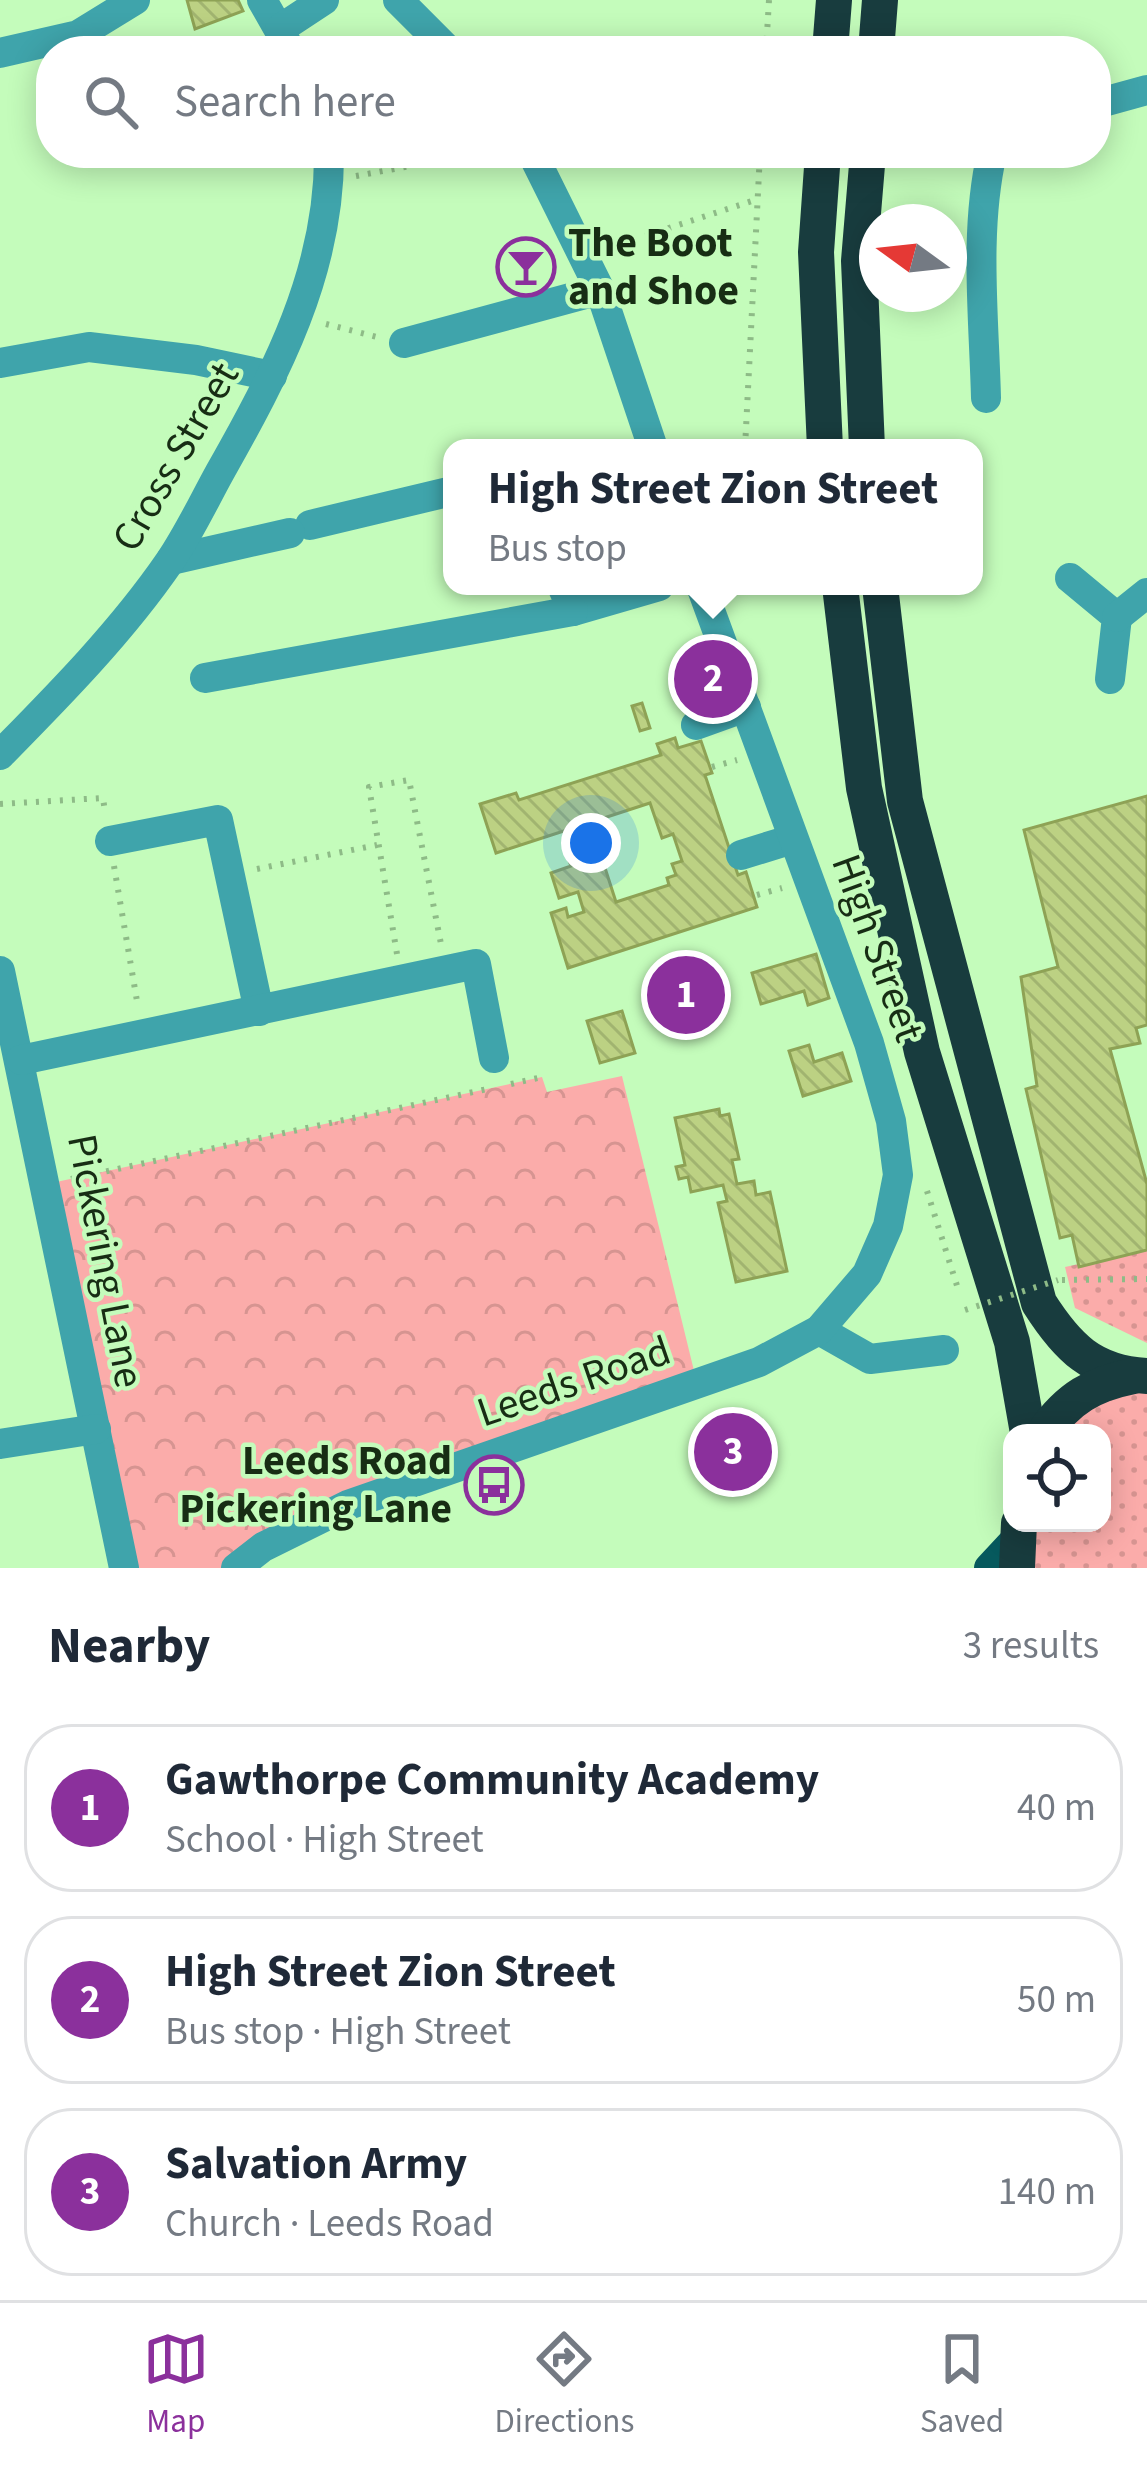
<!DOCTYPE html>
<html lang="en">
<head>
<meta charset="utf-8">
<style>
	body { margin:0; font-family:"Source Sans 3",sans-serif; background:#f6f6f7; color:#1f2937 }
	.controls { position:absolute; right:36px; bottom:36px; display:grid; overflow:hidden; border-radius:24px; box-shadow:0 6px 30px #0003 }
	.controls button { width:108px; height:108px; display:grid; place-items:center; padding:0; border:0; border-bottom:3px solid #e0e1e3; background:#fff; color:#1f2937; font:60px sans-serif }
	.compass { position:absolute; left:859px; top:204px; width:108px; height:108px; border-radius:50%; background:#fff; box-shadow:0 6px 30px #0003; rotate:285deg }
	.you { position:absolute; left:591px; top:843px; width:42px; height:42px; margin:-30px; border:9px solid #fff; border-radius:50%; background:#1a73e8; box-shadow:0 0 0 18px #1a73e833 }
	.badge { display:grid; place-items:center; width:78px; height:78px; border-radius:50%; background:#8b309c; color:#fff; font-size:39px; font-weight:700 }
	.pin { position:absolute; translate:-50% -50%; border:6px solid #fff; box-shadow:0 3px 12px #0006 }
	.popup { position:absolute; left:443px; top:439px; width:540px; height:156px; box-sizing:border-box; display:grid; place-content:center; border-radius:24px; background:#fff; filter:drop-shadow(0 3px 9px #0005); font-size:39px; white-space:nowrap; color:#747a83 }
	.popup b { font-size:45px; color:#1f2937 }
	.popup::after { content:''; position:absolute; left:50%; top:100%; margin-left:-24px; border:24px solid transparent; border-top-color:#fff }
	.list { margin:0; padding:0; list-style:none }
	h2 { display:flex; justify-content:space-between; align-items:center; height:156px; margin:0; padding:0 48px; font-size:51px }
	h2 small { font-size:39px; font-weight:400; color:#747a83 }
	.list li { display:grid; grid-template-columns:78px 1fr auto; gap:36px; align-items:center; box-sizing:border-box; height:168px; margin:0 24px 24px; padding:0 24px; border:3px solid #e0e1e3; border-radius:48px }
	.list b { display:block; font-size:45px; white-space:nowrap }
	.list p { margin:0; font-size:39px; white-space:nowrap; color:#747a83 }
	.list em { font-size:39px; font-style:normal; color:#747a83 }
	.icon { flex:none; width:66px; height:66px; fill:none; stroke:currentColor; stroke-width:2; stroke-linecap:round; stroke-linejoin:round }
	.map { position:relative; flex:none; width:1147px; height:1568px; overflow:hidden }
	.search { position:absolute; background:#fff; box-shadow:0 6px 30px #0003; left:36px; right:36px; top:36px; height:132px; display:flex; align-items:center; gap:30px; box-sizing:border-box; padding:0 42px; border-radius:48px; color:#747a83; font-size:45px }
	.sheet { height:732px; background:#fff }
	nav { display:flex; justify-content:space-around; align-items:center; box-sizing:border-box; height:168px; border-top:3px solid #e0e1e3; background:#fff; font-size:33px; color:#747a83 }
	nav a { display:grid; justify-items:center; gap:6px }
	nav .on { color:#8b309c }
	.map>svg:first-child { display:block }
	.grass { fill:url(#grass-dots) }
	.park { fill:url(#park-crowns) }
	.building { fill:url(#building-back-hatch); stroke:#8ea255; stroke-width:3 }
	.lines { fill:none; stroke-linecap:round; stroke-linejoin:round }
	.path { stroke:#8ebb87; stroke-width:6; stroke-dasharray:3 9; stroke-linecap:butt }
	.minor { stroke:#3fa4ab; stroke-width:30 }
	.major { stroke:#06595d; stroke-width:30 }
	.highway { stroke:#183c3e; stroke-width:36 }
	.path-bridge { stroke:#8ebb87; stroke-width:6; stroke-dasharray:3 9; stroke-linecap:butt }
	.labels { text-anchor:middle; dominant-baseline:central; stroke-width:9; stroke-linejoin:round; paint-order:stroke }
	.poi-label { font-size:42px; font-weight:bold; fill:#172d14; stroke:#c4fcbb; text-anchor:start }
	.street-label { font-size:42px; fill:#172d14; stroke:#c4fcbb }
</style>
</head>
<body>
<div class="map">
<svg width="1147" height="1568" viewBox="0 0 1147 1568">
	<defs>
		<pattern id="grass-dots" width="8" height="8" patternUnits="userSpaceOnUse" patternTransform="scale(3)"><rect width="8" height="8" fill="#fbacaa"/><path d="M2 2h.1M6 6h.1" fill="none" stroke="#d69491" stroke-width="1.8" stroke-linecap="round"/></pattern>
		<pattern id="park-crowns" width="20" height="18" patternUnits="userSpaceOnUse" patternTransform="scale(3)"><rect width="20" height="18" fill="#fbacaa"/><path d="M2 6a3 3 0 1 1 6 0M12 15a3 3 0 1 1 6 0" fill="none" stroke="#d69491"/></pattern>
		<pattern id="building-back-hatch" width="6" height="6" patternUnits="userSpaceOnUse" patternTransform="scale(3)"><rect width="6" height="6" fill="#bcd183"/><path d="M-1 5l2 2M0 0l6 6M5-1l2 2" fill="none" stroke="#a1b470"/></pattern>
	</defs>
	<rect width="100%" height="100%" fill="#c4fcbb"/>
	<g class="grass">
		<path d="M1147,1249v94l-72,-35 -10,-41z"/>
		<path d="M1147,1376v192h-130l2,-45h83v-90h-58z"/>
	</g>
	<path class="park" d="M622,1076l75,307 -349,122 -112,63h-112l-77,-384 495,-107 5,15z"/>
	<g class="building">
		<path d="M187,0h51l5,11 -48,18z"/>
		<path d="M642,703l8,25 -10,3 -8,-25z"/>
		<path d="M675,738l3,10 23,-7 11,32 -7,2 33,100 8,-3 11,35 -189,61 -17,-55 15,-5 2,9 16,-5 -6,-20 -19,6 -8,-25 20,-7 -5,-13 31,-10 19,59 53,-17 -2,-7 9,-3 -4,-11 10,-3 -9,-27 -11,4 -12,-35 -154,50 -16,-49 36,-11 3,7 142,-45 -4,-11z"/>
		<path d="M1147,796v229l-11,3 4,15 -30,6 37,135v66l-68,17 -7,-32 -12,3 -34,-149 11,-3 -16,-109 37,-10 -34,-137z"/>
		<path d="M816,954l13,44 -21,7 -4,-14 -43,13 -9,-31z"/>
		<path d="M622,1011l13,42 -35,10 -13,-42z"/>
		<path d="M809,1045l5,17 28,-9 9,28 -48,15 -14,-45z"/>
		<path d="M719,1109l1,7 9,-2 10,45 -7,1 5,24 17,-3 2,14 14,-3 17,79 -51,11 -18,-79 9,-2 -4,-16 -32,7 -3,-15 -9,2 -3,-12 9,-2 -10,-47z"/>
		<path d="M754,1420l15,45 -56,19 -15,-44z"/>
	</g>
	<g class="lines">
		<g class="path">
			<path d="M766,51l3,-51"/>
			<path d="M356,176l125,-23"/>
			<path d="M611,247l147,-48"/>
			<path d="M326,324l51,13"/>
			<path d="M745,448l15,-295"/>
			<path d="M712,767l25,-7"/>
			<path d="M0,804l103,-6 2,14"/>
			<path d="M114,866l24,141"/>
			<path d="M257,869l120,-24"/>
			<path d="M757,895l25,-7"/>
			<path d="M397,954l-28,-167 40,-7 32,164"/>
			<path d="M511,1084l31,-7"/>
			<path d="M71,1179l421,-91"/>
			<path d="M927,1191l32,101"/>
			<path d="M1062,1280l85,-1"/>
		</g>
		<g class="minor">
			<path d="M262,0l29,51"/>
			<path d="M398,0l51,51"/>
			<path d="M280,29l44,-29"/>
			<path d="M0,53l78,-18 57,-35"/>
			<path d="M1096,104l51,-14"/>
			<path d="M532,153l68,137 53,158"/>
			<path d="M404,343l196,-53"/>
			<path d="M0,363l89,-16 107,13 76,16"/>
			<path d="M986,398c-2,-80 -12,-167 6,-245"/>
			<path d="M310,525l142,-34"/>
			<path d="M171,560l119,-27"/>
			<path d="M1070,578l47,39 -7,62"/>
			<path d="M562,586l11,25 86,-25"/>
			<path d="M1117,617l30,-24"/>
			<path d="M205,678l368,-67"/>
			<path d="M696,725l50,-18"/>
			<path d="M0,755c60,-61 122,-124 170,-194 19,-28 34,-60 50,-89 56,-99 110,-201 109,-319"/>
			<path d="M110,841l108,-21 41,191"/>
			<path d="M741,855l52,-16"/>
			<path d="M0,971l124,597"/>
			<path d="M21,1060l455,-96 18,94"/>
			<path d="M819,1330l51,29 74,-9"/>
			<path d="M0,1444l96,-15"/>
			<path d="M236,1568l27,-21 85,-42 411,-143 60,-32 48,-56 21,-48 10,-51 -7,-54 -22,-78 -168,-457"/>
		</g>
		<path class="major" d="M989,1568l27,-29"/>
		<g class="highway">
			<path d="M830,51l4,-51"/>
			<path d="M876,51l4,-51"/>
			<path d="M823,153l-7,99 9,196"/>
			<path d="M867,448l-8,-187 9,-108"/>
			<path d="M840,586l24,202 58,264 90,290 16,91"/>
			<path d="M880,586l25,215 134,502c28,44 53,70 108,73"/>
			<path d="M1044,1433c24,-35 49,-49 89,-57"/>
			<path d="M1017,1568l2,-45"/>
		</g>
		<path class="path-bridge" d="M965,1310l93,-30"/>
	</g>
	<defs>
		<symbol id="bar-ring" viewBox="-11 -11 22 22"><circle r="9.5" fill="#c4fcbb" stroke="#8b309c" stroke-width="1.5"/><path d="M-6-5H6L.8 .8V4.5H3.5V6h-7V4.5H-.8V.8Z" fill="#8b309c"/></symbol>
		<symbol id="bus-ring" viewBox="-11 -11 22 22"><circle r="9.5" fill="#c4fcbb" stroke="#8b309c" stroke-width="1.5"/><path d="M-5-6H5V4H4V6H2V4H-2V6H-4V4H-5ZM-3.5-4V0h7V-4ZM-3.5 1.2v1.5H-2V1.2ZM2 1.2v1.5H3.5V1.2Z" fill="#8b309c"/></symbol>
	</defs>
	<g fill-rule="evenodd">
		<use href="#bar-ring" x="493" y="234" width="66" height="66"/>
		<use href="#bus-ring" x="461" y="1452" width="66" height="66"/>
	</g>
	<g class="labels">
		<g class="poi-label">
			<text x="568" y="243">The Boot<tspan x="568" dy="48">and Shoe</tspan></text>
			<text x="452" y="1461" text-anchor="end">Leeds Road<tspan x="452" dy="48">Pickering Lane</tspan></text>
		</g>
		<g class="street-label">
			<text transform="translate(176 457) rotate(-60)">Cross Street</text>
			<text transform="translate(877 948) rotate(70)">High Street</text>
			<text transform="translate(105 1261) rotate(79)">Pickering Lane</text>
			<text transform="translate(574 1382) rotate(-19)">Leeds Road</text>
		</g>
	</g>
</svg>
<div class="controls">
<button><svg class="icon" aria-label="locate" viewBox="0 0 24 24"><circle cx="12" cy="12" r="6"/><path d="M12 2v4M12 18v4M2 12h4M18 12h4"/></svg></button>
</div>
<svg class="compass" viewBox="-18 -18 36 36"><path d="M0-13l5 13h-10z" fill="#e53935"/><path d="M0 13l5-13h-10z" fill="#747a83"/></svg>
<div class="you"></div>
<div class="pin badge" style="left:686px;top:995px">1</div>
<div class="pin badge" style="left:713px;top:679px">2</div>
<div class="popup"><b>High Street Zion Street</b>Bus stop</div>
<div class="pin badge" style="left:733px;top:1452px">3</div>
<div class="search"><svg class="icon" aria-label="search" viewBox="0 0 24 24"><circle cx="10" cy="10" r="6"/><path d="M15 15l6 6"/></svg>Search here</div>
</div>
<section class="sheet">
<h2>Nearby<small>3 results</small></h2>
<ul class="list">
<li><span class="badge">1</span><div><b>Gawthorpe Community Academy</b><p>School · High Street</p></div><em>40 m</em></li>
<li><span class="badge">2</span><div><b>High Street Zion Street</b><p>Bus stop · High Street</p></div><em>50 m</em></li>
<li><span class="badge">3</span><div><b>Salvation Army</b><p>Church · Leeds Road</p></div><em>140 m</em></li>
</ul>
</section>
<nav>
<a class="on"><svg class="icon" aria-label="map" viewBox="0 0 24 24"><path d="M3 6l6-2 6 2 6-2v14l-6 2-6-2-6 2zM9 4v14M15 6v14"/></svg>Map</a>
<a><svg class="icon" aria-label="directions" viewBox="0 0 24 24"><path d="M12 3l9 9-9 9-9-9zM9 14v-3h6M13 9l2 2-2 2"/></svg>Directions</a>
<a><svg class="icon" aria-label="saved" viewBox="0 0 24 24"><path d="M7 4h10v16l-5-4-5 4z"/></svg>Saved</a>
</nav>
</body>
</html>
